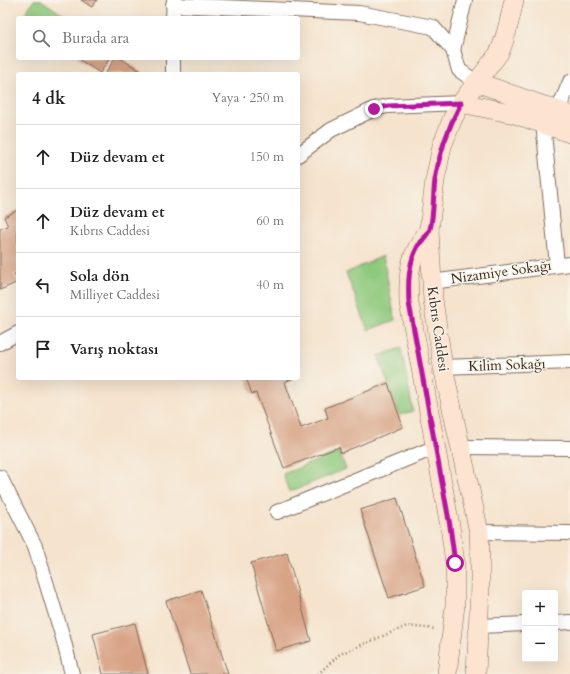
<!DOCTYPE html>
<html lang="tr">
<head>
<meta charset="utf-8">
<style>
	body { margin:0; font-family:Cardo,serif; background:#f6f6f6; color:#222 }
	.controls { position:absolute; right:12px; bottom:12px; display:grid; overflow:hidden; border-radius:4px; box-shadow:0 4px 16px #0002 }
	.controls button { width:36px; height:36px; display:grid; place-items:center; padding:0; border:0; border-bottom:1px solid #e0e0e0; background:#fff; color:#222; font:20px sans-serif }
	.stop { position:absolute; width:12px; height:12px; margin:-9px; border:3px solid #b5179e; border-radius:50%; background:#fff }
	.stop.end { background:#b5179e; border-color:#fff; box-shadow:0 1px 4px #0008 }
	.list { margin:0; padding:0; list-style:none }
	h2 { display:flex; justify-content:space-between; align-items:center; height:52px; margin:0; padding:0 16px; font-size:17px }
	h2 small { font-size:13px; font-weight:400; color:#767676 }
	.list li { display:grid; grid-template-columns:26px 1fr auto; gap:12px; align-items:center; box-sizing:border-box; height:64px; padding:0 16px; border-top:1px solid #e0e0e0 }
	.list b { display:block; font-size:15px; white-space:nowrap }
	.list p { margin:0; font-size:13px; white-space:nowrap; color:#767676 }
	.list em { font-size:13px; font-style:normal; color:#767676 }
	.icon { flex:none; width:22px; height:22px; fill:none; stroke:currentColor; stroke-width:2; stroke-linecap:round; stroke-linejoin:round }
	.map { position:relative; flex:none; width:570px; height:674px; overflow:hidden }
	.search { position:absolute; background:#fff; box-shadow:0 4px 16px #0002; left:16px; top:16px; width:284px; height:44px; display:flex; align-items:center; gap:10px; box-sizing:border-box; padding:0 14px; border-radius:4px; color:#767676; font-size:15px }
	.panel { position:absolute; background:#fff; box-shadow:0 4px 16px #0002; left:16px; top:72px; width:284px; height:308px; border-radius:4px }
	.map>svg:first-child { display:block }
	.green { fill:#8fc97d; stroke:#657a4e }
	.building { fill:#d8a385 }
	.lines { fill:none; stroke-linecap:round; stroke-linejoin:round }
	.street-casing { stroke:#7c6b5b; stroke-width:16 }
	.secondary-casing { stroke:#7c6b5b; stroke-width:20 }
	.path { stroke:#7c6b5b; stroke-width:2.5; stroke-dasharray:1 3; stroke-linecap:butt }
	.street { stroke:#fff; stroke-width:14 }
	.secondary { stroke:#fde4d1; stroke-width:19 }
	.route { stroke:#b5179e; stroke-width:5 }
	.labels { text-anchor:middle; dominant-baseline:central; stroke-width:3; stroke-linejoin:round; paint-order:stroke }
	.street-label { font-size:14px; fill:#3b2a1e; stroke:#f7f3e8 }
</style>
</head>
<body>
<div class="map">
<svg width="570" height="674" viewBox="0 0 570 674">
	<rect width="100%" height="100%" fill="#f7f3e8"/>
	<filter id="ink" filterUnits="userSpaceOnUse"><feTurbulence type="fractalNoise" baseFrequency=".025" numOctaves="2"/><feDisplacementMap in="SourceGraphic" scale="8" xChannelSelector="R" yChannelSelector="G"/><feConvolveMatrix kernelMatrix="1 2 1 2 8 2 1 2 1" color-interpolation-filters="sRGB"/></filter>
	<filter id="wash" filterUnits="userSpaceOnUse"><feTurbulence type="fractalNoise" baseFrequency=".012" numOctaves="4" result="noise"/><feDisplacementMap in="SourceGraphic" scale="16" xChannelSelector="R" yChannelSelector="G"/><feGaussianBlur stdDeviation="0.9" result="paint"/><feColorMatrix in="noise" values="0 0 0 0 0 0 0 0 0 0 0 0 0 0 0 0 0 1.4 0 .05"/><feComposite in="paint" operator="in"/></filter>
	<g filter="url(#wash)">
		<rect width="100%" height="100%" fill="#f5e3cd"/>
		<g class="green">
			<path d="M34,0h7l27,18h-46z"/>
			<path d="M383,256l12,64 -27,10 -22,-57z"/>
			<path d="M401,348l12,63 -13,4 -22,-59z"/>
			<path d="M339,452l7,17 -57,23 -6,-18z"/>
		</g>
		<g id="blocks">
			<g class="building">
				<path d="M81,0h16l-5,7z"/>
				<path d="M77,58h33l-10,15z"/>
				<path d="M115,58h5l24,15 -39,1z"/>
				<path d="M18,210v63l-4,1 4,8 -18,8v-61l8,-3 -4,-9z"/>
				<path d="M246,378h48l-9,4 16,46 27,-10 -3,-10 63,-25 15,44 -62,26 -2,-6 -55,21 -28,-75 -4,1z"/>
				<path d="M397,498l28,88 -36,12 -29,-88z"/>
				<path d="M287,553l24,88 -35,10 -25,-88z"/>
				<path d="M201,590l27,84h-38l-24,-73z"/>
				<path d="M135,623l13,51h-45l-10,-40z"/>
			</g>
		</g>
	</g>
	<g filter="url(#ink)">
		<use href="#blocks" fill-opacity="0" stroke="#7c6b5b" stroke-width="1"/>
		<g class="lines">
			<defs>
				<g id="street">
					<path d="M173,5l186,8 74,14 20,23 6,20 17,12"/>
					<path d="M173,18l1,-18"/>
					<path d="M453,50l12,-50"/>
					<path d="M173,74v-16"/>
					<path d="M298,155l33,-25 43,-21 14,-3 73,-3"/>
					<path d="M557,265l-13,-132 14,-23 12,-28"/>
					<path d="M431,282l139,-18"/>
					<path d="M0,343l18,-10"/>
					<path d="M443,367l127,-5"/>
					<path d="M461,447l109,1"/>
					<path d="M0,477l35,69 28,92 9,36"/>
					<path d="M277,512l159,-65"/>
					<path d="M479,532l91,1"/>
					<path d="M555,623l15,-1"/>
					<path d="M478,626l47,-2"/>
				</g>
				<g id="secondary">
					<path d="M476,82l94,33"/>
					<path d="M461,103l54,11 55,19"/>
					<path d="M429,230c-20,27 -21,40 -20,73l41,223 5,37v42l-8,69"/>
					<path d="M476,674c2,-47 6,-94 3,-142l-36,-165 -10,-67 -4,-70 6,-50 7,-34 10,-26 9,-17 38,-50c8,-17 11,-35 15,-53"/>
				</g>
			</defs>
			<use href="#street" class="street-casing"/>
			<use href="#secondary" class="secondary-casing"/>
			<path class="path" d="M318,674l22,-20 67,-28 28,3"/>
			<use href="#street" class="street"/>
			<use href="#secondary" class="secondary"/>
		</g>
	</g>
	<g class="lines" filter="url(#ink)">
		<path class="route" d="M374,109l14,-3 73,-3c-13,25 -22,50 -26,77 -2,15 -1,35 -5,49 -2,6 -9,12 -12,17 -10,18 -10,37 -9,57l41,223 5,37"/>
	</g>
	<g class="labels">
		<g class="street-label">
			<text transform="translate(501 272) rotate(-8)">Nizamiye Sokağı</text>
			<text transform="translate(438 329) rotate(82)">Kıbrıs Caddesi</text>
			<text transform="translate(507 365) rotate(-2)">Kilim Sokağı</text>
		</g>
	</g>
</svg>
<div class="controls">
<button>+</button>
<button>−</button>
</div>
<div class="stop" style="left:455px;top:563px"></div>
<div class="stop end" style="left:374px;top:109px"></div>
<div class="search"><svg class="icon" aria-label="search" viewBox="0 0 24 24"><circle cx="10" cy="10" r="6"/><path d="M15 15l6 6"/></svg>Burada ara</div>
<section class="panel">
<h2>4 dk<small>Yaya · 250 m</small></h2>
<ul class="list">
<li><svg class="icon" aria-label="ahead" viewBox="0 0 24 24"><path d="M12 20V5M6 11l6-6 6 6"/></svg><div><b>Düz devam et</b></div><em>150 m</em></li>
<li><svg class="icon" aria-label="ahead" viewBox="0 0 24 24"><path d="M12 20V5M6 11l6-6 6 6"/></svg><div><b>Düz devam et</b><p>Kıbrıs Caddesi</p></div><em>60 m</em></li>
<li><svg class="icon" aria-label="left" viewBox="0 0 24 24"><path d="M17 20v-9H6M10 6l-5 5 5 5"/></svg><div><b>Sola dön</b><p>Milliyet Caddesi</p></div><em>40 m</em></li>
<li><svg class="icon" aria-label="arrive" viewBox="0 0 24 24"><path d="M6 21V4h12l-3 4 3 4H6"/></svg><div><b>Varış noktası</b></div></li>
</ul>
</section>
</div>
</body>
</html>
